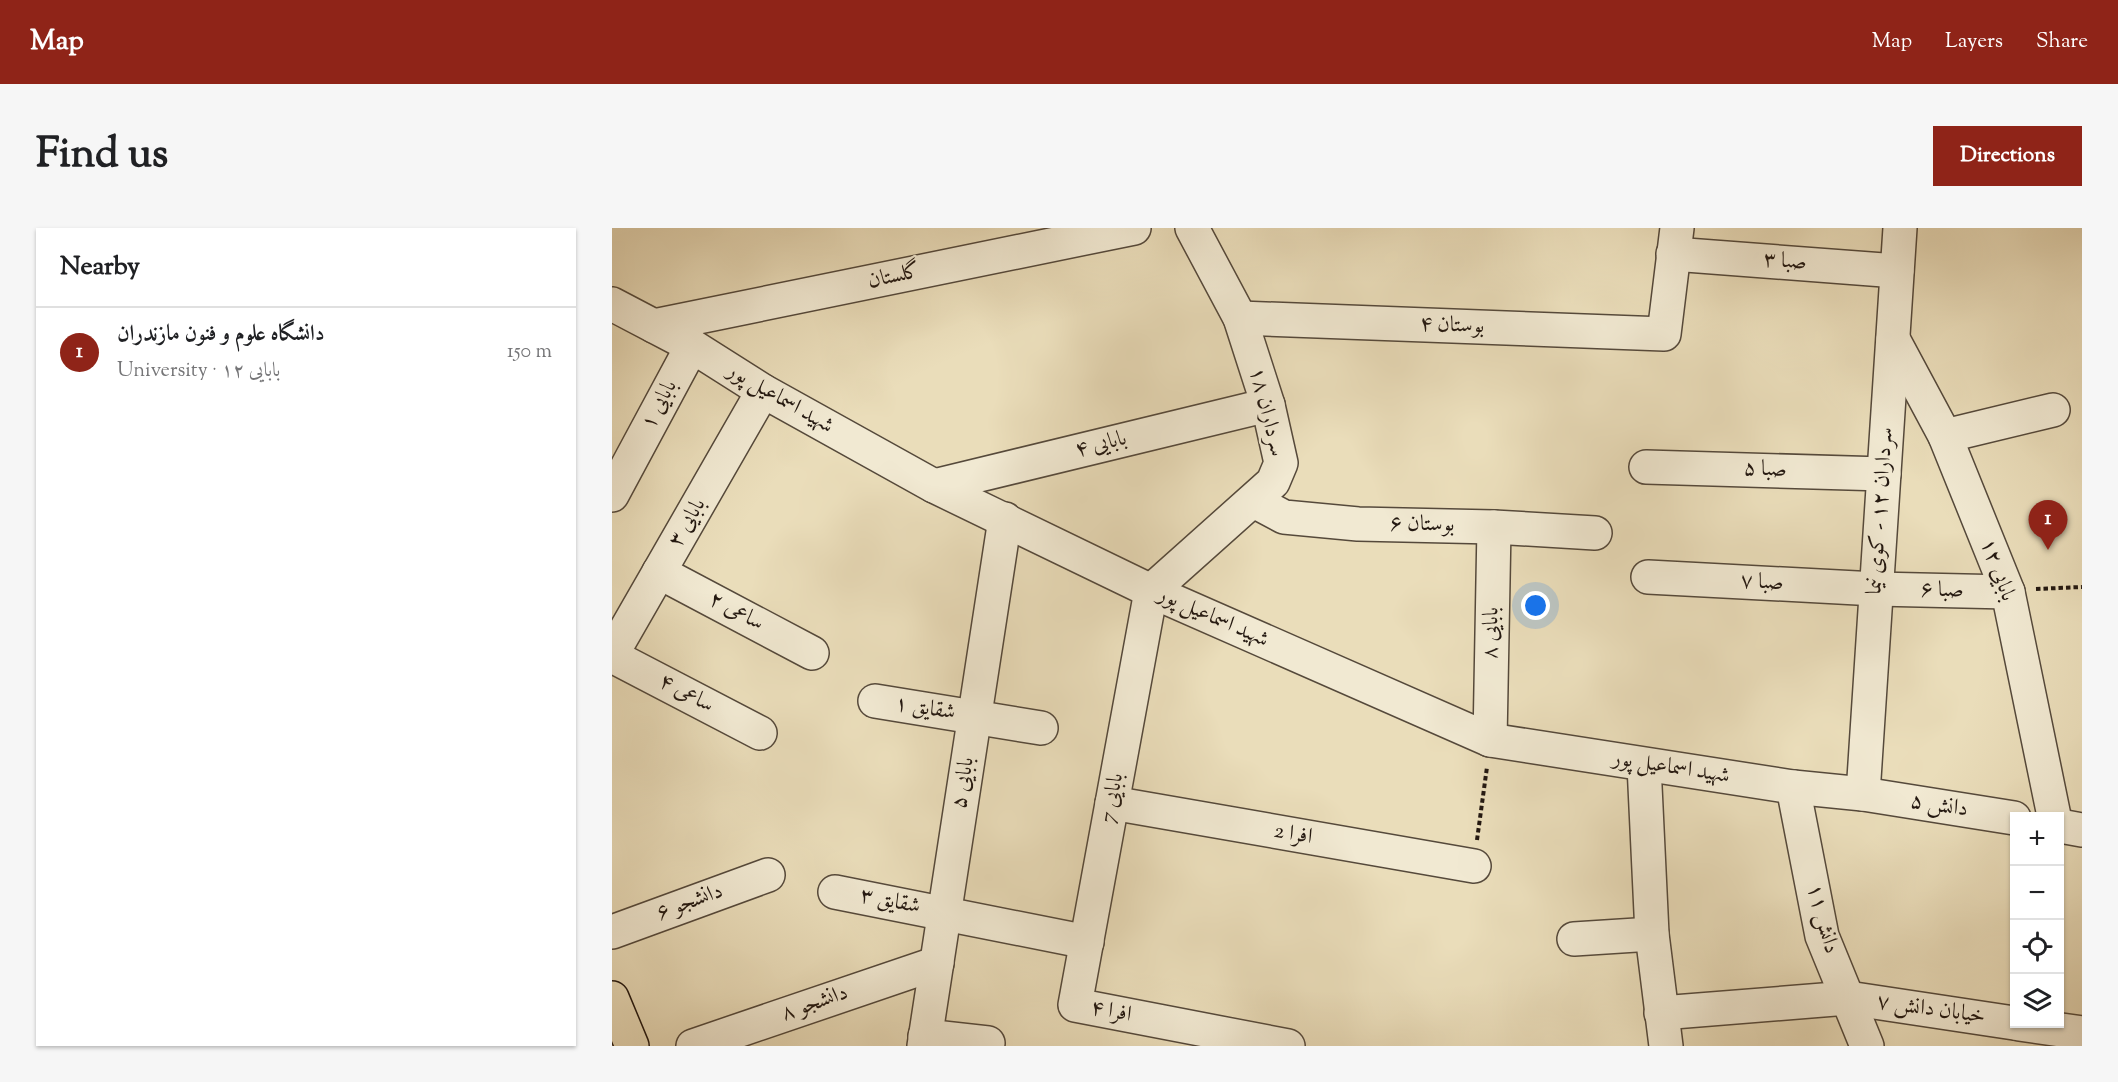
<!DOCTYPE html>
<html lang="en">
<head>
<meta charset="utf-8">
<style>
	body { margin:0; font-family:"Sorts Mill Goudy",Amiri,serif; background:#f6f6f6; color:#202124 }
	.controls { position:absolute; right:18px; bottom:18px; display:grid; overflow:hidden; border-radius:0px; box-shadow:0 2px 4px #0004 }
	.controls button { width:54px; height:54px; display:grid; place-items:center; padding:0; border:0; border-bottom:2px solid #e0e0e0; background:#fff; color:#202124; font:30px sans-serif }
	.you { position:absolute; left:924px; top:378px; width:21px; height:21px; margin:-15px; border:4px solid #fff; border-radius:50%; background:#1a73e8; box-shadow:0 0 0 9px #1a73e833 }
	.badge { display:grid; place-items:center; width:39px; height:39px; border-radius:50%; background:#8f2418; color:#fff; font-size:20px; font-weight:700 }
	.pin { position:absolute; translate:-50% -50px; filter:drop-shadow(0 2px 3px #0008) }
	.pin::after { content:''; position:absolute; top:32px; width:21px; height:18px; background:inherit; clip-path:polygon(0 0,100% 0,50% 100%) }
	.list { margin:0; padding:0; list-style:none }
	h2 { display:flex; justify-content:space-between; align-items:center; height:78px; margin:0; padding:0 24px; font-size:26px }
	h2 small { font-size:20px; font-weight:400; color:#757577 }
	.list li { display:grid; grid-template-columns:39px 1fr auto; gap:18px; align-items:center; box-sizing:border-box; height:90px; padding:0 24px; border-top:2px solid #e0e0e0 }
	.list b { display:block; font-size:22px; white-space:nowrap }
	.list p { margin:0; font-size:20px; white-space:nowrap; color:#757577 }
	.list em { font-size:20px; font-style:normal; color:#757577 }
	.icon { flex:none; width:33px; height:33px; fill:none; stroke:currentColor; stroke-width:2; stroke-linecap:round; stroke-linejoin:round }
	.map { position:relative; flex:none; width:1470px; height:818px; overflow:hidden; border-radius:0px }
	header { display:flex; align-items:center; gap:36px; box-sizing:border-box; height:84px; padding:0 30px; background:#8f2418; color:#fff }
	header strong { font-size:28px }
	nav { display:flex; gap:33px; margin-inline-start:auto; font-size:21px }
	.intro { display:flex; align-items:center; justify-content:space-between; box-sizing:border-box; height:144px; padding:0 36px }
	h1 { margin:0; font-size:42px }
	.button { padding:15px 27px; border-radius:0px; background:#8f2418; color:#fff; font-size:21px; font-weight:700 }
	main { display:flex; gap:36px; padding:0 36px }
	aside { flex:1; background:#fff; border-radius:0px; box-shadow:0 2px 4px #0004 }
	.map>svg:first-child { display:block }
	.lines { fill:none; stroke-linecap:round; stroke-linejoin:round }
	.minor-casing { stroke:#55493b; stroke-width:36 }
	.major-casing { stroke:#231811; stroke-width:36 }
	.path { stroke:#231811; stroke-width:4; stroke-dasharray:4.5 3; stroke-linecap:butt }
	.minor { stroke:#f1e9d2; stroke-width:33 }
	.major { stroke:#eaddba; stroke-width:33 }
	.labels { text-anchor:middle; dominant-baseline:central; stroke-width:4.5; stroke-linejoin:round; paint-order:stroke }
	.street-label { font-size:22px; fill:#231811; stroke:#f1e9d2 }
</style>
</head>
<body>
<header>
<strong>Map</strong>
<nav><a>Map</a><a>Layers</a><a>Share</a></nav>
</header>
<div class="intro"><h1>Find us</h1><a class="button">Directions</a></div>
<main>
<aside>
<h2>Nearby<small></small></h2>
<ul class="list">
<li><span class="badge">1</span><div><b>دانشگاه علوم و فنون مازندران</b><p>University · بابایی ۱۲</p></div><em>150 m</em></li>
</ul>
</aside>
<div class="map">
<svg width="1470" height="818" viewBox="0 0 1470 818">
	<rect width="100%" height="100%" fill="#eaddba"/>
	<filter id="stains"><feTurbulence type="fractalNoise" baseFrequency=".00333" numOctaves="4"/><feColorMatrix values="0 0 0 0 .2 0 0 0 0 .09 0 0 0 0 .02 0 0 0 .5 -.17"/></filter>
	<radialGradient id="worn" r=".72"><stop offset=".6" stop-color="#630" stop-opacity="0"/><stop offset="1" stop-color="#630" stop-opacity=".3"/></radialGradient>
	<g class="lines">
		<defs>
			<g id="minor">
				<path d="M580,0l48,90 28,87 13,58 -8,19 -122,109 -76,414 213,41"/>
				<path d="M1061,26l224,17"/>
				<path d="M0,76l80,42 71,45 171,95 217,105 339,149 303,47 70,7 151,24"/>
				<path d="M628,90l424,16 13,-106"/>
				<path d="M42,98l480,-98"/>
				<path d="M1281,111l52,97 63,156 46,224"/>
				<path d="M1333,208l108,-26"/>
				<path d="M1034,239l238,7"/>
				<path d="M322,258l334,-81"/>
				<path d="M0,267l80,-149"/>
				<path d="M642,273l30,16 74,7 136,3 101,6"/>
				<path d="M47,344l153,81"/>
				<path d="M1036,349l228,12 132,3"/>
				<path d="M0,426l151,-263"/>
				<path d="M0,428l148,77"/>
				<path d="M263,473l166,27"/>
				<path d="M878,512l4,-213"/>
				<path d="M1032,537l8,169 14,112"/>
				<path d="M1181,559l29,149 45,110"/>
				<path d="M1251,566l37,-566"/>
				<path d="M500,575l362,63"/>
				<path d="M1448,598l22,4"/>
				<path d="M223,664l252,50"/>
				<path d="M0,704l156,-57"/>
				<path d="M962,711l78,-5"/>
				<path d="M1049,785l187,-15 166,25"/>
				<path d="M1407,796l63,9"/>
				<path d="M313,808l63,7"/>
				<path d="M81,818l244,-83"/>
				<path d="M312,818l81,-527"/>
			</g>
			<path id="major" d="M0,770l20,48"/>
		</defs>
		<use href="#minor" class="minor-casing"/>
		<use href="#major" class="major-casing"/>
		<g class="path">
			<path d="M1424,361l46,-2"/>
			<path d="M865,612l10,-73"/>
		</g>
		<use href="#minor" class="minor"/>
		<use href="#major" class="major"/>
	</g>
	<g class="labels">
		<g class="street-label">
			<text transform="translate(1173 34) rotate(4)">صبا ۳</text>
			<text transform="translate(282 49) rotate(-12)">گلستان</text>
			<text transform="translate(840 98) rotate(2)">بوستان ۴</text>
			<text transform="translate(168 171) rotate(30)">شهید اسماعیل پور</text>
			<text transform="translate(48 177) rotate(-62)">بابایی ۱</text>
			<text transform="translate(654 184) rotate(76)">سرداران ۱۸</text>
			<text transform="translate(489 217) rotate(-14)">بابایی ۴</text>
			<text transform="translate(1153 242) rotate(2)">صبا ۵</text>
			<text transform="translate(1269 283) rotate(-86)">سرداران ۱۲ - کوی نیما</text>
			<text transform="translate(76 295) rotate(-60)">بابایی ۳</text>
			<text transform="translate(810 297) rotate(1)">بوستان ۶</text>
			<text transform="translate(1385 342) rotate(70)">بابایی ۱۲</text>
			<text transform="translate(1150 355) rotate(3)">صبا ۷</text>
			<text transform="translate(1330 363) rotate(1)">صبا ۶</text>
			<text transform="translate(124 384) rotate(28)">ساعی ۲</text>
			<text transform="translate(601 390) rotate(24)">شهید اسماعیل پور</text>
			<text transform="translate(880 405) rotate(-89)">بابایی ۸</text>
			<text transform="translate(74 466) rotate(28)">ساعی ۴</text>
			<text transform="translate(313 481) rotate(9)">شقایق ۱</text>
			<text transform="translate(1059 540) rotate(9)">شهید اسماعیل پور</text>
			<text transform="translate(352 555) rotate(-81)">بابایی ۵</text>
			<text transform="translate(501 570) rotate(-80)">بابایی 7</text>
			<text transform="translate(1327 578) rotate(9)">دانش ۵</text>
			<text transform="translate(681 607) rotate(10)">افرا 2</text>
			<text transform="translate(278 674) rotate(11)">شقایق ۳</text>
			<text transform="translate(78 675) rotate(-20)">دانشجو ۶</text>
			<text transform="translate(1210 691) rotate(75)">دانش ۱۱</text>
			<text transform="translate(203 776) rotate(-19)">دانشجو ۸</text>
			<text transform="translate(1319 782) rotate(8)">خیابان دانش ۷</text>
			<text transform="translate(499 784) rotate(11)">افرا ۴</text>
		</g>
	</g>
	<rect width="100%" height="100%" filter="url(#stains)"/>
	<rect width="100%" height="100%" fill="url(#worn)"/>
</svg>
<div class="controls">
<button>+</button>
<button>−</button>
<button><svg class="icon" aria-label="locate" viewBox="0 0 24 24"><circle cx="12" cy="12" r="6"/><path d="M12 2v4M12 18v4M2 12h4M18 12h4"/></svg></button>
<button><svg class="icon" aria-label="layers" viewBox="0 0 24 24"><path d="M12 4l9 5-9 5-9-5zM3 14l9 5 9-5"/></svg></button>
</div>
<div class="you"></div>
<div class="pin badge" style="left:1436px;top:322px">1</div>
</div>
</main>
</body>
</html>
